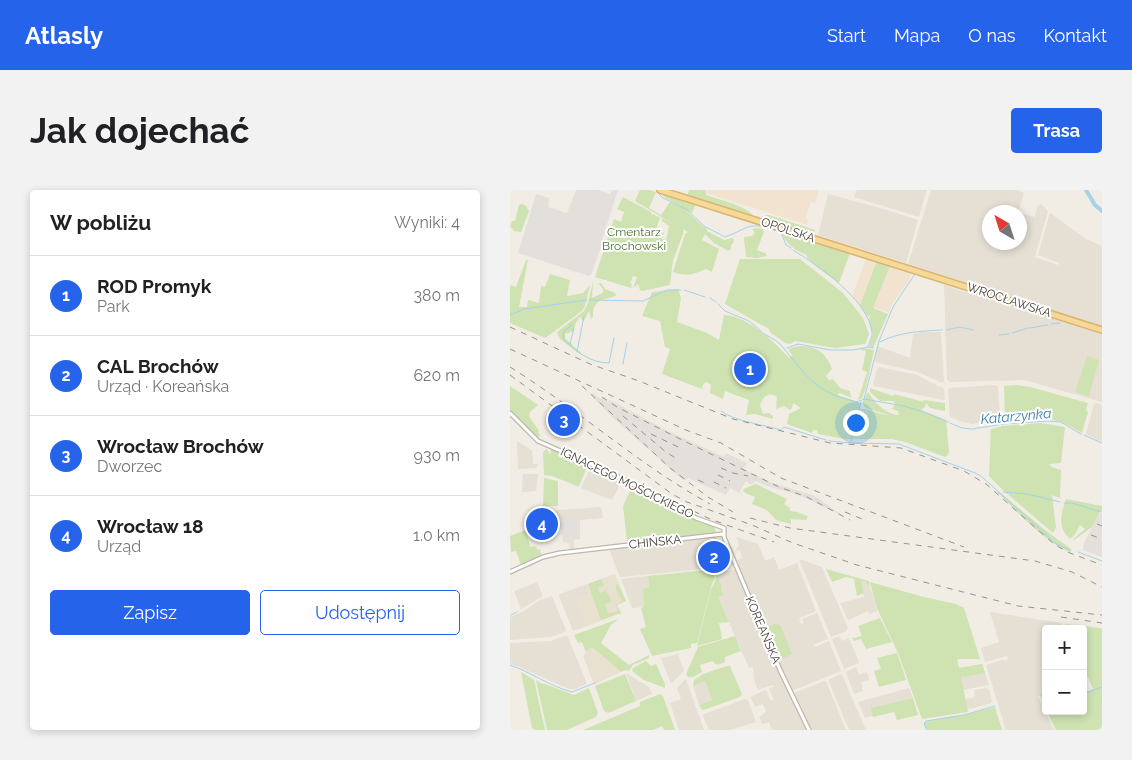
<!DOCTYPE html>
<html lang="pl">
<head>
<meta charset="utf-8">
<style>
	body { margin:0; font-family:Raleway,sans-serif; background:#f2f2f2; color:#202124 }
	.controls { position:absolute; right:15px; bottom:15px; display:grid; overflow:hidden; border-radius:5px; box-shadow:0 2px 8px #0003 }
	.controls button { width:45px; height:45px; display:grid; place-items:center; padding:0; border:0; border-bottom:1px solid #e0e0e0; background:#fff; color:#202124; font:25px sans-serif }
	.compass { position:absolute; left:472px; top:15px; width:45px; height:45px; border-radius:50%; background:#fff; box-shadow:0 2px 8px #0003; rotate:321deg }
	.you { position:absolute; left:345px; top:232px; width:18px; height:18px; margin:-12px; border:4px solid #fff; border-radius:50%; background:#1a73e8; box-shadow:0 0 0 8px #1a73e833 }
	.badge { display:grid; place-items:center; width:32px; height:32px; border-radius:50%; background:#2563eb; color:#fff; font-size:16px; font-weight:700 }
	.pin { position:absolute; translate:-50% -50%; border:2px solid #fff; box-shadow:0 1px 5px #0006 }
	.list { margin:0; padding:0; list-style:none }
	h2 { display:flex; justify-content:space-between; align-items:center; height:65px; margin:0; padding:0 20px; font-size:21px }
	h2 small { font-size:16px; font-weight:400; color:#757577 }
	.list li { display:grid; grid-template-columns:32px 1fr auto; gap:15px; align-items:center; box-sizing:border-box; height:80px; padding:0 20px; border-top:1px solid #e0e0e0 }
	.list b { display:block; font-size:19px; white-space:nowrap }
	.list p { margin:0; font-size:16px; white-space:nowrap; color:#757577 }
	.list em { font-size:16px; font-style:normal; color:#757577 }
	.actions { display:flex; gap:10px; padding:15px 20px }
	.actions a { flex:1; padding:11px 0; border:1px solid #2563eb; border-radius:5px; text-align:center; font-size:18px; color:#2563eb }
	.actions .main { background:#2563eb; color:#fff }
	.map { position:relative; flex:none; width:592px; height:540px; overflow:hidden; border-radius:5px }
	header { display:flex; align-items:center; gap:30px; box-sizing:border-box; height:70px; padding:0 25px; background:#2563eb; color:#fff }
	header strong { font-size:24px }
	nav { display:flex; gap:28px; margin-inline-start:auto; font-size:18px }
	.intro { display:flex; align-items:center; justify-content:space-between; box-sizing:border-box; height:120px; padding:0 30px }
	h1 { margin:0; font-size:35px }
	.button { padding:12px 22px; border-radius:5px; background:#2563eb; color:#fff; font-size:18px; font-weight:700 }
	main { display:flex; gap:30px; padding:0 30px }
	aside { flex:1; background:#fff; border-radius:5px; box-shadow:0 2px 8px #0003 }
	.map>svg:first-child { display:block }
	.residential { fill:#e5dfd4 }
	.commercial { fill:#f2e3d1 }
	.industrial { fill:#e3dfda }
	.education { fill:#e9e1d0 }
	.green { fill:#cee3b1 }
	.parking { fill:#e2e0dd }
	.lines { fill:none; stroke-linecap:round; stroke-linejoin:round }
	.stream { stroke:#a5d1ea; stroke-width:1 }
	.river { stroke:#a5d1ea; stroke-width:4 }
	.minor-casing { stroke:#bfb7ac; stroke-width:5.5 }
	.major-casing { stroke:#dab46b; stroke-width:8 }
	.minor { stroke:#fff; stroke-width:3 }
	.major { stroke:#f6d899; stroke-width:5 }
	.rail { stroke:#949494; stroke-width:1; stroke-dasharray:6 6; stroke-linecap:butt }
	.labels { text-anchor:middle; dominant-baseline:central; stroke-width:4; stroke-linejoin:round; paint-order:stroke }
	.street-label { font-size:12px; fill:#433d35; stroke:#fff }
	.park-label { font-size:12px; fill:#49702d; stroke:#fff }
	.water-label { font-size:14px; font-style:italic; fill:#377ca6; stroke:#fff }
</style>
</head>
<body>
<header>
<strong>Atlasly</strong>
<nav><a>Start</a><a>Mapa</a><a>O nas</a><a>Kontakt</a></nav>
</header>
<div class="intro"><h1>Jak dojechać</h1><a class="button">Trasa</a></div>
<main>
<aside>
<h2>W pobliżu<small>Wyniki: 4</small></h2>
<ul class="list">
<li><span class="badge">1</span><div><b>ROD Promyk</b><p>Park</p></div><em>380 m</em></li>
<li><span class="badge">2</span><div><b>CAL Brochów</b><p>Urząd · Koreańska</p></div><em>620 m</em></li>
<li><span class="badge">3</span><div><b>Wrocław Brochów</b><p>Dworzec</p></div><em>930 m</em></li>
<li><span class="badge">4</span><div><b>Wrocław 18</b><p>Urząd</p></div><em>1.0 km</em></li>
</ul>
<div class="actions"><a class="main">Zapisz</a><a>Udostępnij</a></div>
</aside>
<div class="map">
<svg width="592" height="540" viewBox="0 0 592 540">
	<rect width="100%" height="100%" fill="#f1ede5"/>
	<g class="residential">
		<path d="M347,0h70l-8,27 -65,-20z"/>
		<path d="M421,0h86l7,3 -6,19h-28v30h30v-29l15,4 2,-10 4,-3 7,7 -13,46 23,8 1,-2 -21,-8 12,-42 36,26 16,7v156l-78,-22 -74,2 -3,-2 -3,-96 8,4 69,21 2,-8 -115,-37z"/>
		<path d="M318,4l56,15 34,11 -12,43 -88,-28z"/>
		<path d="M411,142h20l3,49 -2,2 -24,-11 -43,-10 2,-16 33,12 3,-24z"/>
		<path d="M369,177l38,8 21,11 4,1 2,2 1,10 -1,1 -70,-14 -1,-1 4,-16z"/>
		<path d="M486,195l2,2 2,29 -2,2 -25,6 -10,-2 -13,-5 -2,-27 2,-2z"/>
		<path d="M586,213l6,2v37l-16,-8 8,-30z"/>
		<path d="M7,251l15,9 1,14h5l-2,4 -18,1z"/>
		<path d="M81,277l30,16 -9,17 -31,-12z"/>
		<path d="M13,284h15l-2,17 -14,1z"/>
		<path d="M91,317l2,11 -23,2v19l-6,1v9l-4,1 -1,-7 -6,-1 -2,-13h-6v-8l-7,1 -1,-3h-5v-6l2,-2z"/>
		<path d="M227,347l21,7 7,17 9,-4 5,13 18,-7 19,48 -17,7 2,7 3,-2 -2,-4 15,-6 11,26 -15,6 2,2 14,-6 12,30 -52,21 17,38h-34l-3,-8 -7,2 -3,-7 7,-5 -3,-8 -8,3 -4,-9 1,-2 14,-6 5,11 2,-2 -4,-10 5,-3 -2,-1 -14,5 -4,-10 -1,-13 -4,1 -31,-71 4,-10 -6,-15 19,-2 3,3 2,-4 -4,-8 6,-3 -2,-8 -3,1 -1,-2 3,-4z"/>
		<path d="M207,348l1,3 5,-1 11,25 -24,3 -1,-21h-2l-5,1 2,21 -84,8 -11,-28z"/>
		<path d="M289,369l23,8 26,61 -2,3 -15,6z"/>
		<path d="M138,386l1,11 -6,2 1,18 -12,1 -11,-29z"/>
		<path d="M351,391l5,1 4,5 7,24 -7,3 -2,-3 -19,9 -2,-1 -7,-16 24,-6z"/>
		<path d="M27,392l6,14 -22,13 -7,-18z"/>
		<path d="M77,394l3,10 -13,5 11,27 -15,5 -14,-35 1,-2z"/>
		<path d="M42,406l14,34 -1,2 -14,5 -41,3v-23l14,-6 14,-10z"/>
		<path d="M480,422l72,11v6h-16v78l-6,-11h-2l16,34h-48l-20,-65 18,-6 1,2 3,-2 -1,-3 -22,6 -4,-14 18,-6z"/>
		<path d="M57,445l20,49 -12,5h-6l-59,-26v-20l41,-2z"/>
		<path d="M329,446l3,5 7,-3 10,24v1l-15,6 -12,-30z"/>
		<path d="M168,464l6,17 -13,13 -10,-26z"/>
		<path d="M472,474l7,21 -26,5 -4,-21z"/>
		<path d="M346,477l3,8 8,-3 2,8 -8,2 2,9 -9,3 -8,-22z"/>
		<path d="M116,483l23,14 3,7 -16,7z"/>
		<path d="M330,484l2,1 24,55h-17l-21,-50z"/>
		<path d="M176,489l18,51h-25l-9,-27 11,-4 -4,-11z"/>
		<path d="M195,491l7,19 -13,5 -6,-19z"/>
		<path d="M314,491h2l20,49h-35l-17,-37z"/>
		<path d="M399,498l4,10 -41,10 1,8 -8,2 -7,-16z"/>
		<path d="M476,498l3,1 3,12 -1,2 -18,5 -6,1 -2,-10 10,-2 -1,-7z"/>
		<path d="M235,509l3,1 8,22 -26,8h-21l-6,-14 1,-2z"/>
	</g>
	<g class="commercial">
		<path d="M193,0h116l-4,13 -4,-1 -5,15 2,4 -1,4 -105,-33z"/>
		<path d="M356,69l11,3 -17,43 -8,-9z"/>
		<path d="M380,76l21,7 -2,8 -16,22 -4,10 -16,-6z"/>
	</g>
	<g class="industrial">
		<path d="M66,0h22l12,4 2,-4h6l-17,53 1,1 -11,31 -2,1 -71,-23 18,-59 13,4 -1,9 19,6z"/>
		<path d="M83,203l8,6 1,-2 6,5 2,-2 56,30 58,27 2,-4 21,10 -3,6 26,13 45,14 28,20 -42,-20 -37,-11 -8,-4 -4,3h-3l-3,-3 -7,12 -9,-5 -4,7 -38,-17 -2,2h-3l-72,-64 -20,-21z"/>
		<path d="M589,323l3,1v43l-19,-7 1,-7z"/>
	</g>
	<g class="education">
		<path d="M105,384l11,27 -9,4 4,8 -33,13 -11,-27 13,-5 -3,-10z"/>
		<path d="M80,457h2l29,25 -26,12 -2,-2 -10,-26z"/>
	</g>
	<g class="green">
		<path d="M130,0h9l7,2 -7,16 12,7 9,-13 14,6 -18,-10 -6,-5 36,11 -4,9 -6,-3 12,12 9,7v2l17,9 9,-2 1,4 -3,3v4l-3,2 -14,-8 -9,-9 -3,6 17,9 -7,23 -6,-3c-13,5 -18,8 -33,3l12,-38 3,-2 -5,-3v5l-10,26 -3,25 -28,6 -2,-1 -2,-6 -5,4 4,-11 -4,-1 -3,7 2,1 -1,4 -36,-11 19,-58 7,3 3,-10 -7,-3 6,-12 28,15 1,3 3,-1v2l5,1 -5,16 4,1 1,-2 4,1 -2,6 4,1 3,-14 -7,-5v-3l16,9 -43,-26z"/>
		<path d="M179,0h16l1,5c14,5 43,11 50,24l-69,-23z"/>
		<path d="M12,14l4,2 3,5 -8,21 -7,-1 -4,-5 2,-5h3l4,-16z"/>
		<path d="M255,25h4l46,15 -2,5 -2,1 -46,-15z"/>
		<path d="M248,38l5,1 1,3 -7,18 8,3 2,3 -10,2 -11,-1c0,-7 -2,-13 -2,-20l8,-1 3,-3 -3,-4z"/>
		<path d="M271,41l69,22 -11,30 -25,-18 -7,-8v-2c-12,-4 -22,-12 -26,-24z"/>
		<path d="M230,69h60l43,34 20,25 6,16 -4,10 -30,4 -34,-6 -6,-1 -5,3 -5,-1 -15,-11 -1,-3 -44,-25z"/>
		<path d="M16,70h2l-9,47h8l1,-7 11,3 2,-17 4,1 5,-13 20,6 -3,16 16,-3 7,-8 -5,21 -3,5 -37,27 -35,-15v-36l1,-2 5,2z"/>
		<path d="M367,71l13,4v1l-17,42 15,6 -15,34 -4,-2 4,-12 -4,-12 1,-8 -2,3 -8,-12z"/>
		<path d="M83,91l-1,17 11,-5v-4l-5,-6h3l4,6 10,4 1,3c-13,5 -23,1 -23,21l-2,2 -2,-8 -4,8 -2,2 -3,-4 -5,7 -1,7 -9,3v4l16,15v2l-21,-16 -3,-7 27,-21 4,-8z"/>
		<path d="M168,99l3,9 -4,24 30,11 12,7 5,-25c22,0 51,27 65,43l3,-3 -4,-6c19,-8 38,0 44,20l-6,7 3,4 4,-1 7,9 10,3 1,7 -11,-5 -3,2 22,7 1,7c10,-1 19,6 29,6l-23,-7 -4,-5 6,-11c6,10 19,23 31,23l-1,-4 -6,-2 3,-5 -2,-3h-13l-10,-9v-4l20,7 3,1 1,-2 30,8 -1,-2 22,3v8l-15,-3 -4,-5 -1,4 -4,3 25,10 3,32 -1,3 -3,2 -40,-15 -13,-3h-48l-26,-5 -1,-4h-4l-1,3 -25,-9 2,-10 12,-6 -8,-5 -1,5 -2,2 -6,-4 -8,3 1,-12c-9,-6 -14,0 -17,8l3,9 6,-1 4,3v3l-18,-5 -9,1 3,-15 -24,-9 -2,8 -13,-6 1,-8 -4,-3 -3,1 -2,6 -40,-15 8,-25 -5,-2 -5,-26 -18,-5 10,-24z"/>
		<path d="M353,158l11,2 -8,37 -4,11 -4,2 9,-28 -5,-2 4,-19 -6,-1z"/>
		<path d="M577,166l12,4 -10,36 -14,-4z"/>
		<path d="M507,195l13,2 58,16 -2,7 2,2 -6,21c-7,-4 -14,-9 -21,-11 -18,-6 -38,0 -56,1l-1,-37z"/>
		<path d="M0,196l28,19 -8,7 -1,4 10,15 -1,1 3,5 -2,-1 -2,2 -24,-24 -1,-3h-2z"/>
		<path d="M530,233l25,4 -4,36 -12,1 3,3 9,3 -1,28 -8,-3 4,33 -3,5 -49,-42 -15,-15 2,-47 11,-3z"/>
		<path d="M37,259l3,6 1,-6 37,16 -9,21h-2l-25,-10 -8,-1 -1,-23z"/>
		<path d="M34,288l14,3v25h-15z"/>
		<path d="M246,294l31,15 -3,5 6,4 -1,2 5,2v-1l14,5 -2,4 -15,-1v5l-15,-4 -9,-10 -15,-6 3,-7 -10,-4 -2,-3 2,-2z"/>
		<path d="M122,297l59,32 23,7 3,8 -90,7 -4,-35z"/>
		<path d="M487,300l48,40 26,19v3c-24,-7 -55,-42 -73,-59z"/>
		<path d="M556,309l36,7v6l-2,-1 -8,16 -18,13 -1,-1 12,-10 -5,-4c-3,5 -4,10 -10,14 -13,-12 -9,-25 -4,-40z"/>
		<path d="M16,340l4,17 6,-1 1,4 3,-1 1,6 -20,10 -5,-14 -5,1 -1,-16z"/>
		<path d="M316,379l43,12 1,6 -4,-5 -5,-1 3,12 -7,3 -3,-17 -8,-2 -14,5z"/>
		<path d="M197,380l6,1 2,7 -3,6 -15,59 -6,1v4l-39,8 -12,-27 6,-2 -5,-19 3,-1 -1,-18 6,-2 -1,-11z"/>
		<path d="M206,382l6,15 -1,2 2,6 -5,2 11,25 -10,1 3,16 -25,7 14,-57 5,-9z"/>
		<path d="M91,389l3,6 -6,3 2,5 6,-3 6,12 -7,2 3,9 9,-1 1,-4 -2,-3 6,-4 -7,-15 3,-2 8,17 -9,4 4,8 -20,7 -13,-36z"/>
		<path d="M360,392l54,15 32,7 8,4 16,51h-23l2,9 23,-4 3,9 -24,4 7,35 -46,7 -24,-66 -22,-47z"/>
		<path d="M370,428l12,24 -26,7 -5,-10 -7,2 -2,-4 2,1 8,-2 -4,-10z"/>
		<path d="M108,429l-7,6 -10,18 28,22 20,-10v3l-16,7 -4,6 -3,-1 -5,2 -29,-25 -6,5 -4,-10 -4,1 -4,-8z"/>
		<path d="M265,434l5,1 12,28v1l-14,6 -14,-31z"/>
		<path d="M555,434l35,4 2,1v101h-46l-9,-19h36v-18l10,-4 -5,-12 -5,1v-49h-18z"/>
		<path d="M225,446l6,15 -16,6v5l-7,3 -4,-2 -1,-2 -13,4 2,7 -9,5h-5l-2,-3 12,-27z"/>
		<path d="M387,463l9,27 -27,7 -5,-16 7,-2 -4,-11z"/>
		<path d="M136,471l5,5 5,-2 9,20v4l-21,-8 -12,-9 1,-3z"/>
		<path d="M217,476h3l12,28 -2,3 -37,13 -2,-1 -2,-4 13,-5 -7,-19 -12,5 1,-6 9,-6z"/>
		<path d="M11,482l13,8 11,50h-10l-3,-2z"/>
		<path d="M115,484l11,27 -28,12 -4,-2 -9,-25z"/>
		<path d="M26,490l6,4h3l29,11 15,-7 9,25 -2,4 -29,13h-20z"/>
		<path d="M150,504l3,2 12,34h-11l-2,-4 -9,4h-70l57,-24v-4z"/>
		<path d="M403,508l5,17 -21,5 -3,-8 -21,5 -2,-9z"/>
		<path d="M485,517l7,23h-75l-3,-6 1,-2 28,-6h8z"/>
	</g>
	<path class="parking" d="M67,327l2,2 1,18 -14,5 -2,-4 -2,-11h-6v-8z"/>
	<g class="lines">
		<g class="stream">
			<path d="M149,4l4,4 23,11 18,17 21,11c27,-10 22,-16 52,-6"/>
			<path d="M271,42l5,13 5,3"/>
			<path d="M283,60c26,16 75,50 79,82 1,4 -3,11 -4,15"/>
			<path d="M174,100l21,7"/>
			<path d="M200,108l6,4"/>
			<path d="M79,110l54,1 24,-11h14"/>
			<path d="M208,114l7,7 24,10 13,11"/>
			<path d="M0,125l14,-6 63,-9"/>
			<path d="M63,134l-10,8 1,8c13,12 27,23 45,23l5,-25"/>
			<path d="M541,134l9,-1"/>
			<path d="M520,138l18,-3"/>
			<path d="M436,140l14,-3 13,3"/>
			<path d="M253,143c5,4 12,6 16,10 28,32 34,49 78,59l7,-3 40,7 20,6 24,10"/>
			<path d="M502,143l16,-5"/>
			<path d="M489,145l10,-1"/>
			<path d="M370,152c19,-10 41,-11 62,-12"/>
			<path d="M60,154l4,-16"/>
			<path d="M277,158l11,-4 32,6h23l15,-3 5,1"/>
			<path d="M67,162l7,-36"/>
			<path d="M113,174l4,-21"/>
			<path d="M354,209l15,-58 14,-34 22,-33"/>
			<path d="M211,221c12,10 44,14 60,19l3,-3 42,13"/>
			<path d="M440,233l12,5 10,1 31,-5 45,-3 13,1 20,12"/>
			<path d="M574,245l18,8"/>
			<path d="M319,251l22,2 48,1 76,29 6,3 75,68 14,6"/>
			<path d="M341,251l10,-39"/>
			<path d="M493,302l24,2 33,8"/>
			<path d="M554,313h8l29,9"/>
			<path d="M568,362l24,9"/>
			<path d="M1,425l6,-3"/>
			<path d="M0,475c21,7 39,21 62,27l23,-9"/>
			<path d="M573,504l19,-7"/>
			<path d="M531,505l5,-1"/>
			<path d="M591,511l1,-1"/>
			<path d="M417,540l-3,-6 2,-3 38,-6 31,-9"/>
		</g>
		<path class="river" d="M576,0l9,15 7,6"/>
		<defs>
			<g id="minor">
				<path d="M0,223l28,28 77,34 81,43 28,10v9l56,133 29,60"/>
				<path d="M0,382l33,-15 17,-4 163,-19"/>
			</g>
			<path id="major" d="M150,0l442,140"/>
		</defs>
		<use href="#minor" class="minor-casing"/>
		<use href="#major" class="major-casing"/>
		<use href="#minor" class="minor"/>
		<use href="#major" class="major"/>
		<g class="rail">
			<path d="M0,137l80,37 49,17 94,38 97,24 71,5 63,23 22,13 69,61 15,8 32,12"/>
			<path d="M0,159l176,81 35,13 60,35 183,69"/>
			<path d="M0,177c69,43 129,98 200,137"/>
			<path d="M0,185l162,119 15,8 65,23 41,18 64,22 161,41 84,9"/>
			<path d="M72,196l88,82 38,29 25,15"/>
			<path d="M92,207l15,10 61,31 101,49 28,10 43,23"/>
			<path d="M113,226l43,36 11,7"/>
			<path d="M141,244l27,13"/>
			<path d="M211,278l12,5 15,3"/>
			<path d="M208,285l12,6"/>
			<path d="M188,290l9,4"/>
			<path d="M204,292l12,6"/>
			<path d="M173,316l27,13 64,23"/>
			<path d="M335,322l22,9"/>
			<path d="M240,328l40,10 245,33 37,11 30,15"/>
			<path d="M587,334l5,2"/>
			<path d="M581,345l11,4"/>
			<path d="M551,427l41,6"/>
		</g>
	</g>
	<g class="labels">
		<g class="street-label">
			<text transform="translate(278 40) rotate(18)">OPOLSKA</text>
			<text transform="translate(499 110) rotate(18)">WROCŁAWSKA</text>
			<text transform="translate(117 293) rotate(26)">IGNACEGO MOŚCICKIEGO</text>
			<text transform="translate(145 352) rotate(-6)">CHIŃSKA</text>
			<text transform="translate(253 440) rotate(67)">KOREAŃSKA</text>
		</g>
		<g class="park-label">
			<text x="124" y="42">Cmentarz<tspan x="124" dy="14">Brochowski</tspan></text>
		</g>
		<g class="water-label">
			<text transform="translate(506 226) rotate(-5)">Katarzynka</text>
		</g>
	</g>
</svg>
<div class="controls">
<button>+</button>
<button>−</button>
</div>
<svg class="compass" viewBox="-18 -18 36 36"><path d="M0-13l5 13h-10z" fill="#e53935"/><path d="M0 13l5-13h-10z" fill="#757577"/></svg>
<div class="you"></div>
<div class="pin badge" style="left:240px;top:179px">1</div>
<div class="pin badge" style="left:204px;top:367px">2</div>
<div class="pin badge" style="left:54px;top:230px">3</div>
<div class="pin badge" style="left:32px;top:334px">4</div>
</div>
</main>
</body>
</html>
